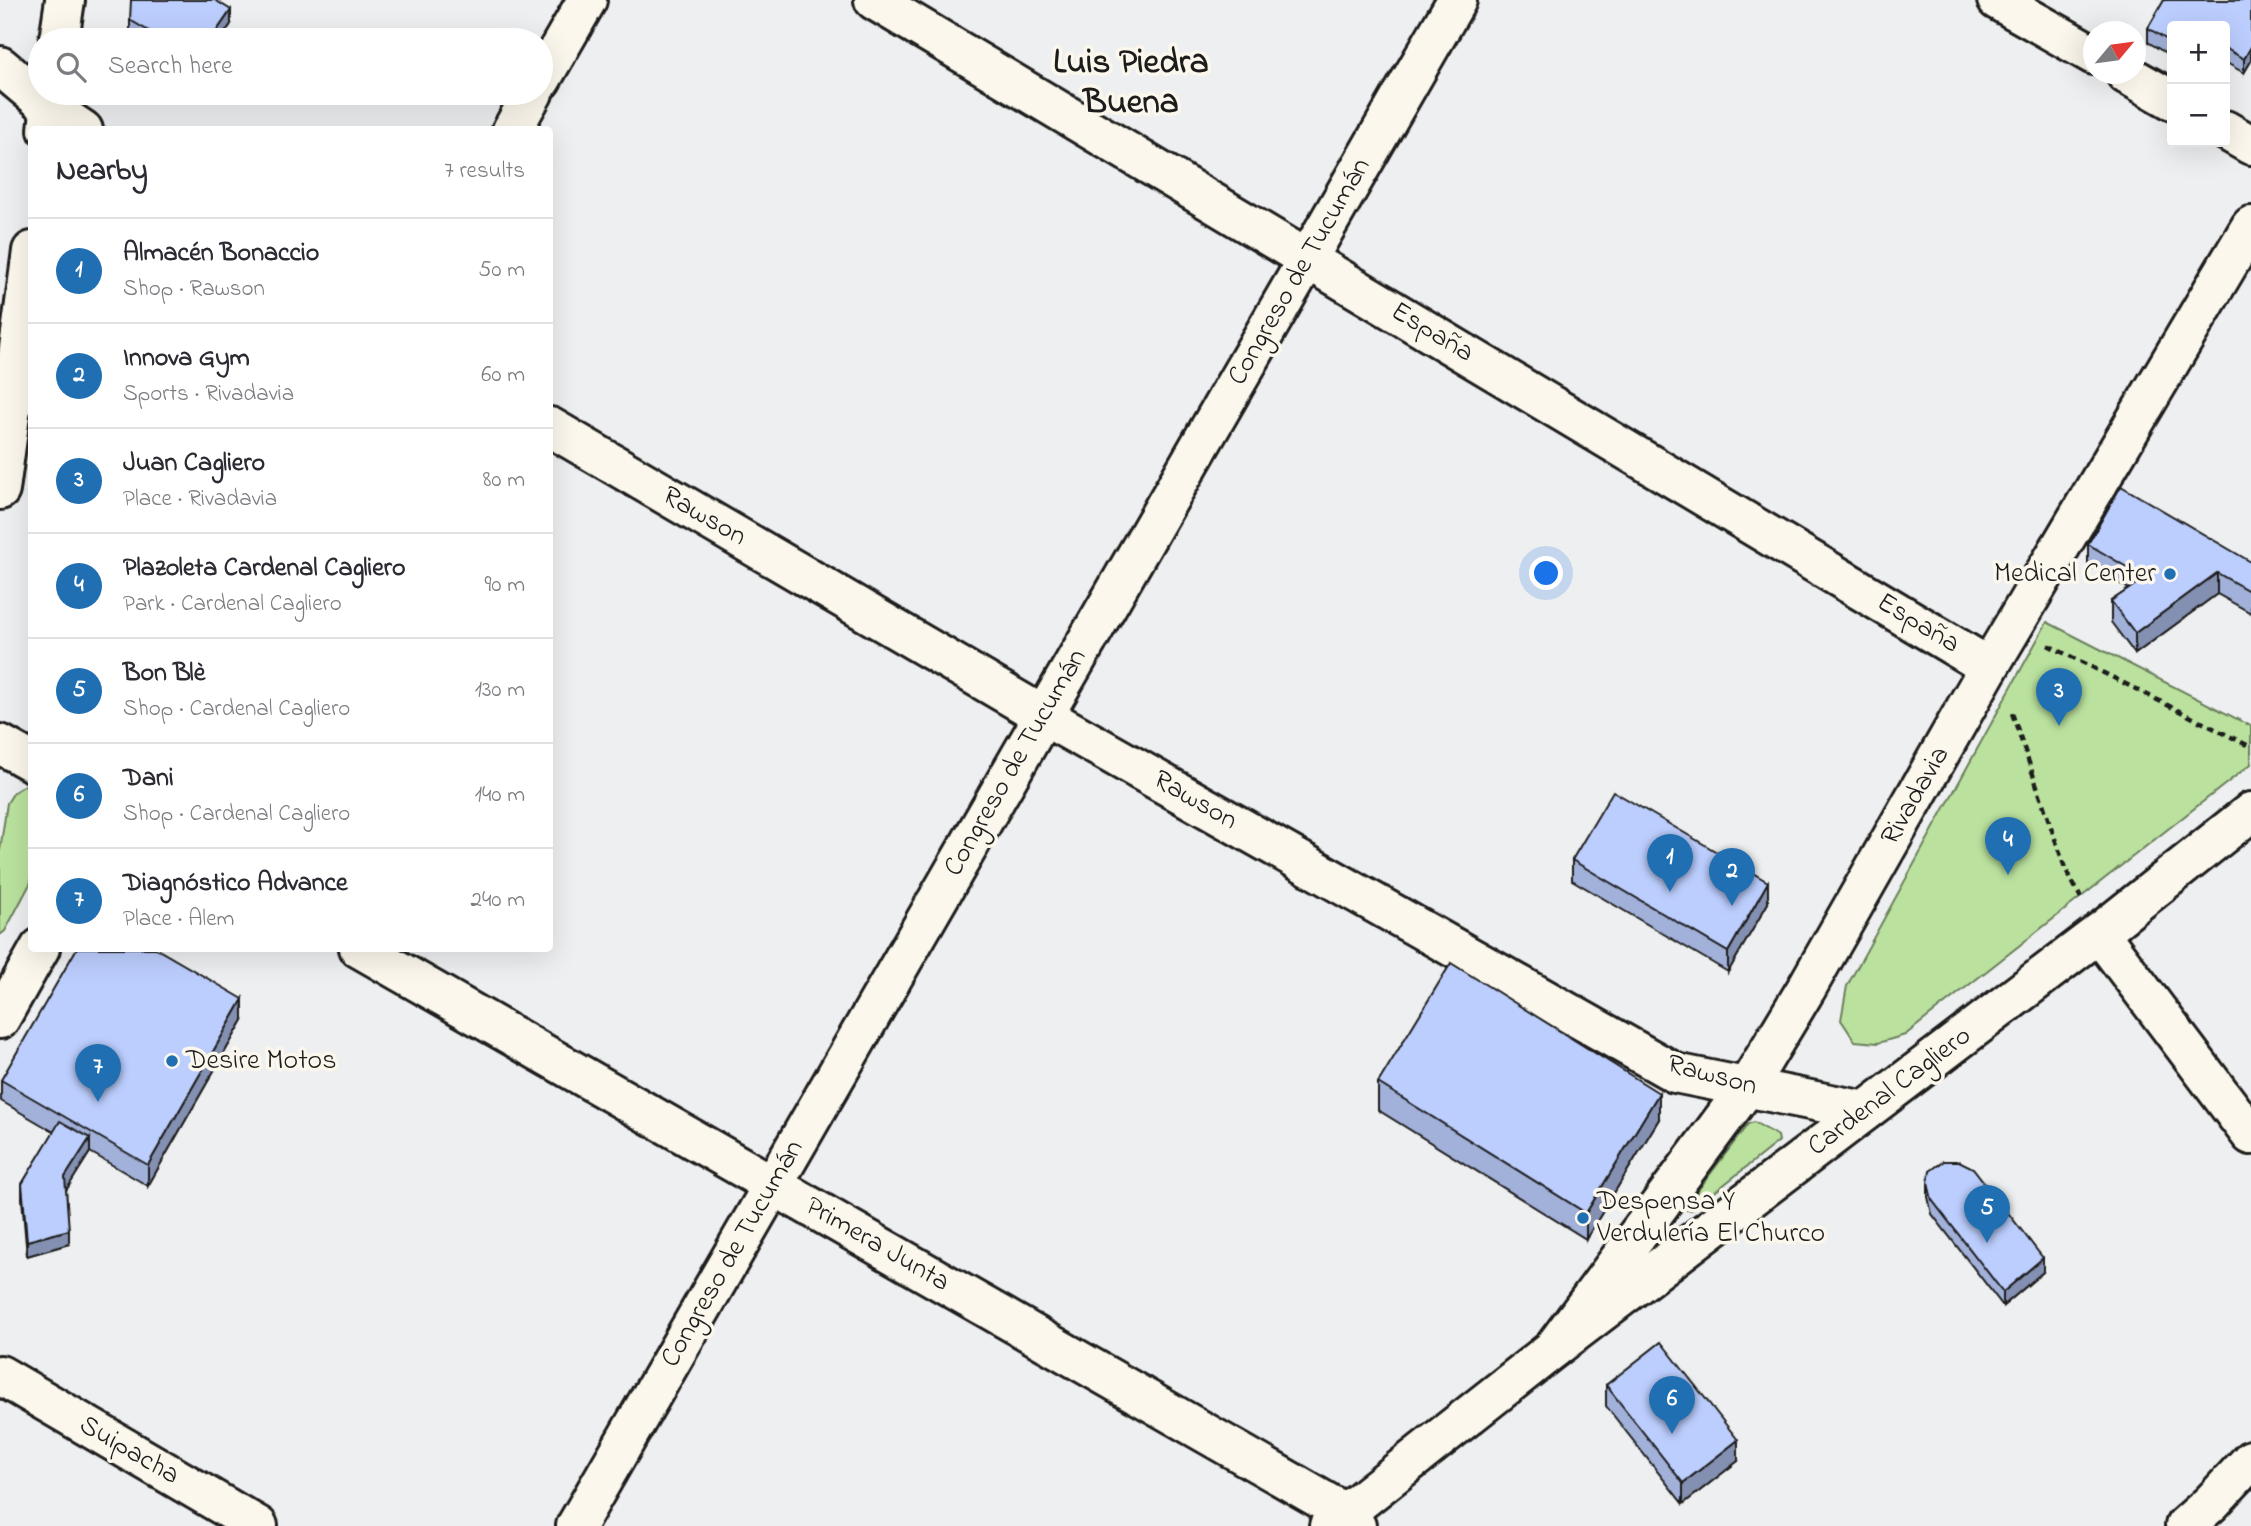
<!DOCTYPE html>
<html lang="en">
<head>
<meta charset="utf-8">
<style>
	body { margin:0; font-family:"Indie Flower",sans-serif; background:#f2f2f3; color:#2b2b33 }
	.controls { position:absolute; right:21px; top:21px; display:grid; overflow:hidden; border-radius:7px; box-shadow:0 7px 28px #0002 }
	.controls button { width:63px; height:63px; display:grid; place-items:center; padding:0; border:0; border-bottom:2px solid #e1e1e2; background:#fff; color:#2b2b33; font:35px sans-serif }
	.compass { position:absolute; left:2083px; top:21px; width:63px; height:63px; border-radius:50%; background:#fff; box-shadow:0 7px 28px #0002; rotate:61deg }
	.you { position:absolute; left:1547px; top:574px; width:24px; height:24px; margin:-18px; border:5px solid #fff; border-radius:50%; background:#1a73e8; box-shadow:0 0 0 10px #1a73e833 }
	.badge { display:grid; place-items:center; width:46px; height:46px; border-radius:50%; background:#1f6fb2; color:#fff; font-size:23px; font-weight:700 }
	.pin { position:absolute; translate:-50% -58px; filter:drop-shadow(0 2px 4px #0008) }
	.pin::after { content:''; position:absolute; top:37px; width:24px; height:21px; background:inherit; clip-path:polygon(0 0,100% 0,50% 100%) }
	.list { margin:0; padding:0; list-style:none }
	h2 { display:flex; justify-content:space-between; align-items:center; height:91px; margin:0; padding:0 28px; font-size:30px }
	h2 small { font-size:23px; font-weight:400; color:#7c7c81 }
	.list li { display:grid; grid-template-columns:46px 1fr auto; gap:21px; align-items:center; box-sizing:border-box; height:105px; padding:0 28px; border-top:2px solid #e1e1e2 }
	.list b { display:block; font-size:26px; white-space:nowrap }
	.list p { margin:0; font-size:23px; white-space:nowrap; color:#7c7c81 }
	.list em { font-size:23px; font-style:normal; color:#7c7c81 }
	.icon { flex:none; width:38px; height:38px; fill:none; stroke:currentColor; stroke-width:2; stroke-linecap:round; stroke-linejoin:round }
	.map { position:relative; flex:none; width:2251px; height:1526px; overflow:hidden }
	.search { position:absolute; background:#fff; box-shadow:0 7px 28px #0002; left:28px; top:28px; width:525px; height:77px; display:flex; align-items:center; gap:18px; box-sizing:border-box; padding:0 24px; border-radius:38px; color:#7c7c81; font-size:26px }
	.panel { position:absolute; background:#fff; box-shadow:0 7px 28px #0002; left:28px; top:126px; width:525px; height:826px; border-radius:7px }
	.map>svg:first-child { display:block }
	.green { fill:#bae29e; stroke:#6b7f5d; stroke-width:2 }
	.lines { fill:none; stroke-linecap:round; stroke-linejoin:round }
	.minor-casing { stroke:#1c1c1c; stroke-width:44 }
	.secondary-casing { stroke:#1c1c1c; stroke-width:44 }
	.path { stroke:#1c1c1c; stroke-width:4.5; stroke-dasharray:7 5; stroke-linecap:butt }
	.minor { stroke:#fbf7ec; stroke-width:38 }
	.secondary { stroke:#fbf7ec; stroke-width:38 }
	.wall { fill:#a2b1da; stroke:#1c1c1c; stroke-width:2 }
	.shaded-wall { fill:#8490b2; stroke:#1c1c1c; stroke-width:2 }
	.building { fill:#bccefe; stroke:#1c1c1c; stroke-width:2 }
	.poi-dot { fill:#1f6fb2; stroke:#fbf7ec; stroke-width:2.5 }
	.labels { text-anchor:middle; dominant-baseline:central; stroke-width:7; stroke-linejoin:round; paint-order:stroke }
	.street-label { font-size:28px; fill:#1c1c1c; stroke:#fbf7ec }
	.poi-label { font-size:28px; fill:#1c1c1c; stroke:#fbf7ec; text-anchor:start }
	.district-label { font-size:35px; font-weight:bold; fill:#1c1c1c; stroke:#fbf7ec }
</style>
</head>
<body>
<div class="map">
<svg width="2251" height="1526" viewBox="0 0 2251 1526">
	<rect width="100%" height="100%" fill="#eeeff0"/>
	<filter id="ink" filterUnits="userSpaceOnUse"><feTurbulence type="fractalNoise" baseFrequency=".0143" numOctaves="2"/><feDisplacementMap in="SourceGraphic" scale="14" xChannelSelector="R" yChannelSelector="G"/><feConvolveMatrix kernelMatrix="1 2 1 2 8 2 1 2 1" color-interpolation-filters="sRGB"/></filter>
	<g filter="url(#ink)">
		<g class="green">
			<path d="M2047,622l204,104v38l-346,271 -27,8 -23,-2 -14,-21 6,-34z"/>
			<path d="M27,784l5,1 -1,97 -26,49 -5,4v-85l7,-47 7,-11z"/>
			<path d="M1754,1122l24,14 1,5 -87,69h-5v-5l61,-81z"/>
		</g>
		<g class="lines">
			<defs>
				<g id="minor">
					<path d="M874,0l1115,667"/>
					<path d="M1997,0l97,55"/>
					<path d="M0,66l50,42 33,22"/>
					<path d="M2126,74l46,26"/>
					<path d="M541,80l46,-80"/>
					<path d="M512,130l21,-37"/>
					<path d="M2225,130l26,15"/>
					<path d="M550,427l494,289 631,357 190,38"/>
					<path d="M0,744l32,18"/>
					<path d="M2099,933l152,202"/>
					<path d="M359,948l986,565 11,13"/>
					<path d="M0,1019l40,-71"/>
					<path d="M0,1375l258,151"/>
					<path d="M576,1526l881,-1526"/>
					<path d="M2185,1526l26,-23 40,-43"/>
				</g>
				<g id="secondary">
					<path d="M59,40l6,-40"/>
					<path d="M48,130l4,-37"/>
					<path d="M0,490l32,-239"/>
					<path d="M1553,1349l194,-262 59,-98 183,-322 262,-441"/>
					<path d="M1329,1526l224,-177 546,-416 152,-121"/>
				</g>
			</defs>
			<use href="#minor" class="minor-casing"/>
			<use href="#secondary" class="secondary-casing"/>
			<g class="path">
				<path d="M2048,645l203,102"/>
				<path d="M2012,713l53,155 16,30"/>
			</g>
			<use href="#minor" class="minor"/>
			<use href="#secondary" class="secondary"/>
		</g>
		<g class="wall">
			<path d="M2251,0v61l-7,12 -19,-11v-36h-53v31l-24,-15v-14z"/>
			<path d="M130,20l101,4 -8,13 5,3h-88l-10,-5z"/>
			<path d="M2088,544l163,18v51l-34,-19 -82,60 -24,-32v-21l18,-12 -41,-24z"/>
			<path d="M1572,860l196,43 -40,69 -156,-92z"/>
			<path d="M243,1020l-95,166 -58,-34 -24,38 3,54 -42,12 -5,-57v-15l32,-52 -53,-31v-21z"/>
			<path d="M1378,1083l281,36 -73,120 -208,-129z"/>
			<path d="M1928,1183l115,89 -40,34 -71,-92 -4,-17z"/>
			<path d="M1606,1385l132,76 -55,43 -77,-98z"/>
		</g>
		<g class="shaded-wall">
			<path d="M231,10v14l-11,16 -4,-8z"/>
			<path d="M2251,47v14l-7,12v-14z"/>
			<path d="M2217,573v21l-82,60v-21z"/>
			<path d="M1768,882v21l-40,69v-20z"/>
			<path d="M243,999v21l-95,166v-21z"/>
			<path d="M1659,1093v26l-73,120v-26z"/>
			<path d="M90,1138v14l-25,40v-15z"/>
			<path d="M69,1230v14l-42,12v-15z"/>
			<path d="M2043,1258v14l-40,34v-14z"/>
			<path d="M1738,1440v21l-55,43v-21z"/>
		</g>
		<g class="building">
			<path d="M131,0h84l16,10 -15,22 12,8h-64l-34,-20z"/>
			<path d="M2164,0h87v47l-7,12 -19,-11v-22h-53v17l-24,-15z"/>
			<path d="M2121,486l130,76v30l-34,-19 -82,60 -24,-32 34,-23 -57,-34z"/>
			<path d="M1613,791l155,91 -40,70 -156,-92z"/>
			<path d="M77,948h78l88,51 -95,166 -147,-85z"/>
			<path d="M1451,963l208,130 -73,120 -208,-130z"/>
			<path d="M60,1121l30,17 -25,39 4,53 -42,11 -5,-57z"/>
			<path d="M1944,1161h15l14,7 70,90 -40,34 -71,-92 -4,-17 2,-12z"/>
			<path d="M1661,1342l77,98 -55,43 -77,-98z"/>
		</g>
	</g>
	<g class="poi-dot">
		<circle cx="2170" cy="574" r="7"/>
		<circle cx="172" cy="1061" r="7"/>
		<circle cx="1583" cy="1218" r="7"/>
	</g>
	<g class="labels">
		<g class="street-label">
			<text transform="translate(1300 272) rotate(-60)">Congreso de Tucumán</text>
			<text transform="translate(1432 333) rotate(31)">España</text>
			<text transform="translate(704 517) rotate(30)">Rawson</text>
			<text transform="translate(1918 624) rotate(31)">España</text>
			<text transform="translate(1016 763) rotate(-60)">Congreso de Tucumán</text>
			<text transform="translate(1916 796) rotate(-60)">Rivadavia</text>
			<text transform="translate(1195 801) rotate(30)">Rawson</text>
			<text transform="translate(1712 1076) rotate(15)">Rawson</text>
			<text transform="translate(1890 1092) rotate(-37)">Cardenal Cagliero</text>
			<text transform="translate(877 1245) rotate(30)">Primera Junta</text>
			<text transform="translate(733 1254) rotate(-60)">Congreso de Tucumán</text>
			<text transform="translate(129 1451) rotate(30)">Suipacha</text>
		</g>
		<g class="poi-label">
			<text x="2156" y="574" text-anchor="end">Medical Center</text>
			<text x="186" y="1061">Desire Motos</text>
			<text x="1597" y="1202">Despensa Y<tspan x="1597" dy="32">Verdulería El Churco</tspan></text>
		</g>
		<g class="district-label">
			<text x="1131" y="63">Luis Piedra<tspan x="1131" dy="40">Buena</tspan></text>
		</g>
	</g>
</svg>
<div class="controls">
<button>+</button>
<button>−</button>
</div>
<svg class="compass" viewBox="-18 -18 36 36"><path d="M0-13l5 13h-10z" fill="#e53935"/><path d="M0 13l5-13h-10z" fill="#7c7c81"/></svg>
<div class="you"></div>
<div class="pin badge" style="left:1670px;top:892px">1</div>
<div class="pin badge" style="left:1732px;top:906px">2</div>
<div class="pin badge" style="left:2059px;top:726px">3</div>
<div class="pin badge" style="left:2008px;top:875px">4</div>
<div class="pin badge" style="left:1987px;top:1243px">5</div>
<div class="pin badge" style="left:1672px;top:1434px">6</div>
<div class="pin badge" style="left:98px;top:1102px">7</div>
<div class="search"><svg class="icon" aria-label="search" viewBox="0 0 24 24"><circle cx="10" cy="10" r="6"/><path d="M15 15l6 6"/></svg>Search here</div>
<section class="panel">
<h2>Nearby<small>7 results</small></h2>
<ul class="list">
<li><span class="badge">1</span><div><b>Almacén Bonaccio</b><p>Shop · Rawson</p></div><em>50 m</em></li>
<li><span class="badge">2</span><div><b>Innova Gym</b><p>Sports · Rivadavia</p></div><em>60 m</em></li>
<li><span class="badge">3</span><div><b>Juan Cagliero</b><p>Place · Rivadavia</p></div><em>80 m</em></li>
<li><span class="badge">4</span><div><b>Plazoleta Cardenal Cagliero</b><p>Park · Cardenal Cagliero</p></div><em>90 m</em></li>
<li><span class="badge">5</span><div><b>Bon Blè</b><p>Shop · Cardenal Cagliero</p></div><em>130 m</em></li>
<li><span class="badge">6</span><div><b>Dani</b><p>Shop · Cardenal Cagliero</p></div><em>140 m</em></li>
<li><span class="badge">7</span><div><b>Diagnóstico Advance</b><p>Place · Alem</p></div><em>240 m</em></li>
</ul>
</section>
</div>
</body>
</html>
